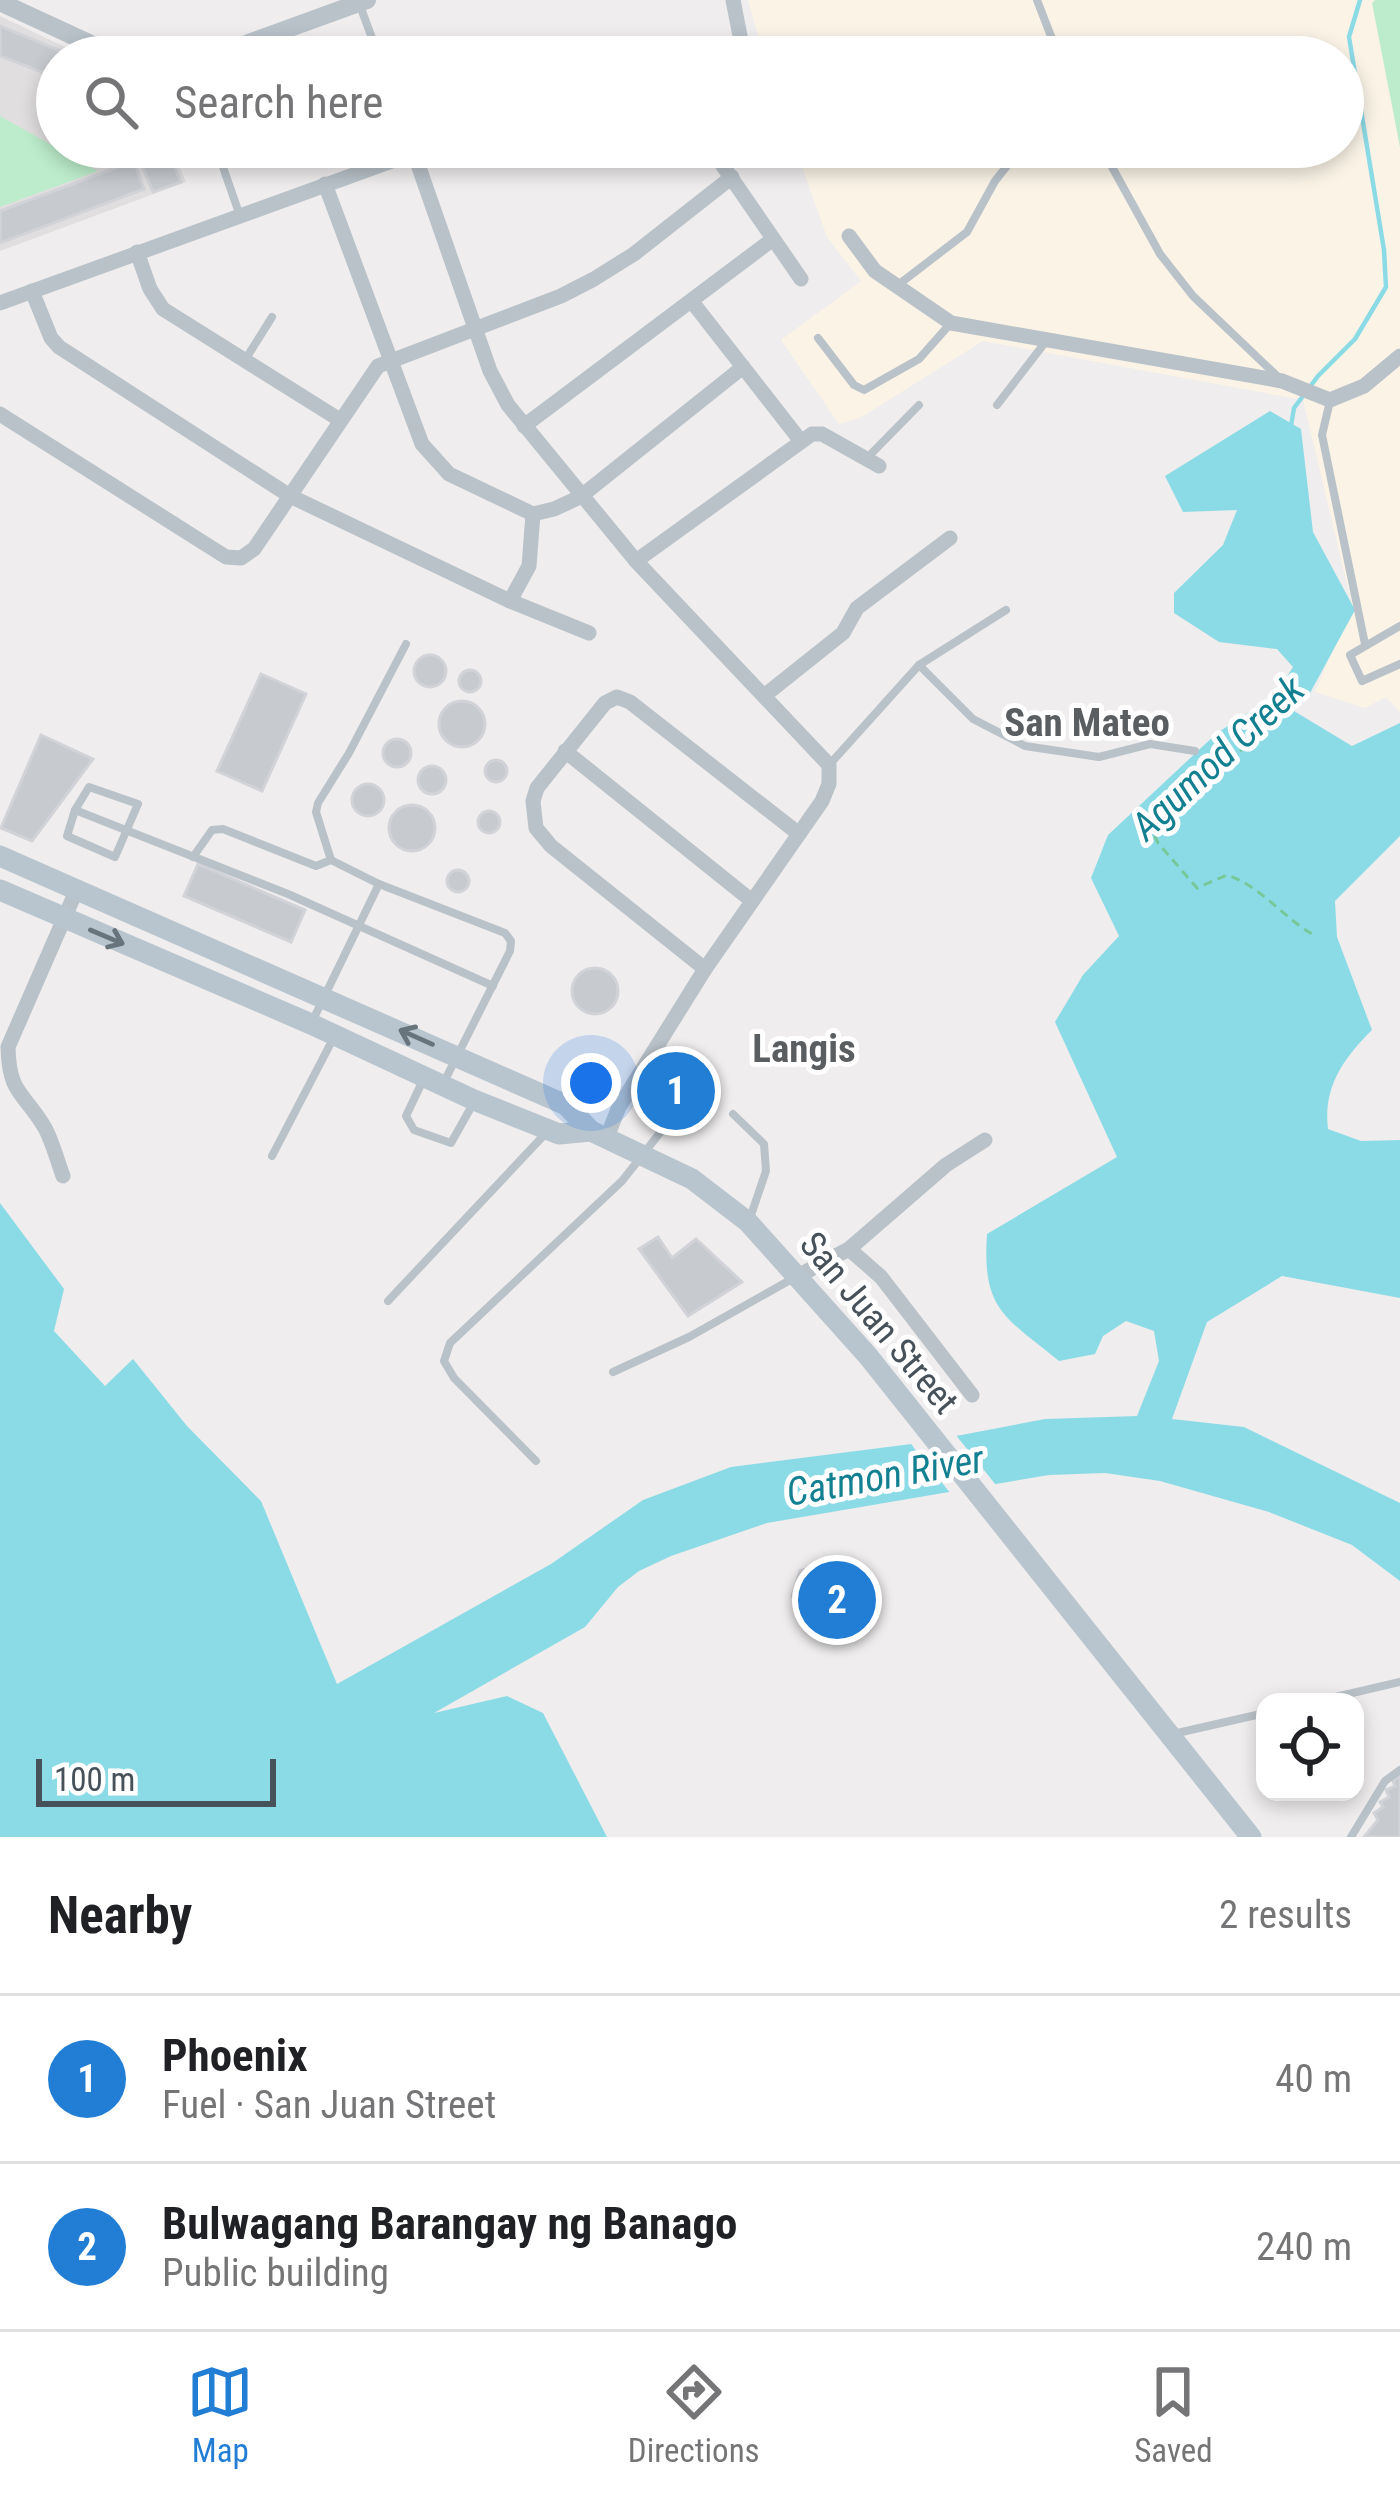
<!DOCTYPE html>
<html lang="en">
<head>
<meta charset="utf-8">
<style>
	body { margin:0; font-family:"Roboto Condensed",sans-serif; background:#f6f6f6; color:#202124 }
	.controls { position:absolute; right:36px; bottom:36px; display:grid; overflow:hidden; border-radius:24px; box-shadow:0 6px 18px #0003 }
	.controls button { width:108px; height:108px; display:grid; place-items:center; padding:0; border:0; border-bottom:3px solid #e0e0e0; background:#fff; color:#202124; font:60px sans-serif }
	.scale { position:absolute; left:36px; bottom:30px; width:240px; box-sizing:border-box; padding-left:12px; border:6px solid #465159; border-top:0; font-size:33px; line-height:42px; white-space:nowrap; color:#465159; -webkit-text-stroke:9px #fff; paint-order:stroke }
	.you { position:absolute; left:591px; top:1083px; width:42px; height:42px; margin:-30px; border:9px solid #fff; border-radius:50%; background:#1a73e8; box-shadow:0 0 0 18px #1a73e833 }
	.badge { display:grid; place-items:center; width:78px; height:78px; border-radius:50%; background:#227ed4; color:#fff; font-size:39px; font-weight:700 }
	.pin { position:absolute; translate:-50% -50%; border:6px solid #fff; box-shadow:0 3px 12px #0006 }
	.list { margin:0; padding:0; list-style:none }
	h2 { display:flex; justify-content:space-between; align-items:center; height:156px; margin:0; padding:0 48px; font-size:51px }
	h2 small { font-size:39px; font-weight:400; color:#757577 }
	.list li { display:grid; grid-template-columns:78px 1fr auto; gap:36px; align-items:center; box-sizing:border-box; height:168px; padding:0 48px; border-top:3px solid #e0e0e0 }
	.list b { display:block; font-size:45px; white-space:nowrap }
	.list p { margin:0; font-size:39px; white-space:nowrap; color:#757577 }
	.list em { font-size:39px; font-style:normal; color:#757577 }
	.icon { flex:none; width:66px; height:66px; fill:none; stroke:currentColor; stroke-width:2; stroke-linecap:round; stroke-linejoin:round }
	.map { position:relative; flex:none; width:1400px; height:1837px; overflow:hidden }
	.search { position:absolute; background:#fff; box-shadow:0 6px 18px #0003; left:36px; right:36px; top:36px; height:132px; display:flex; align-items:center; gap:30px; box-sizing:border-box; padding:0 42px; border-radius:66px; color:#757577; font-size:45px }
	.sheet { height:492px; background:#fff }
	nav { display:flex; justify-content:space-around; align-items:center; box-sizing:border-box; height:168px; border-top:3px solid #e0e0e0; background:#fff; font-size:33px; color:#757577 }
	nav a { display:grid; justify-items:center; gap:6px }
	nav .on { color:#227ed4 }
	.map>svg:first-child { display:block }
	.commercial { fill:#faf3e6 }
	.education { fill:#e0dede }
	.green { fill:#bceccb }
	.water { fill:#8bdbe7 }
	.pier { fill:#efeded }
	.lines { fill:none; stroke-linecap:round; stroke-linejoin:round }
	.stream { stroke:#8bdbe7; stroke-width:4.5 }
	.building { fill:#c7cacf; stroke:#d1d3d8; stroke-width:3 }
	.path { stroke:#76c899; stroke-width:3; stroke-dasharray:9 6; stroke-linecap:butt }
	.service { stroke:#b9c2c9; stroke-width:8 }
	.minor { stroke:#b9c2c9; stroke-width:15 }
	.tertiary { stroke:#b9c2c9; stroke-width:18 }
	.secondary { stroke:#b9c5ce; stroke-width:21 }
	.oneway { stroke:#68747c }
	.labels { text-anchor:middle; dominant-baseline:central; stroke-width:10; stroke-linejoin:round; paint-order:stroke }
	.street-label { font-size:36px; fill:#465159; stroke:#fff }
	.neighbourhood-label { font-size:39px; font-weight:bold; fill:#5a5e61; stroke:#fff }
	.water-label { font-size:39px; font-style:italic; fill:#138091; stroke:#fff }
</style>
</head>
<body>
<div class="map">
<svg width="1400" height="1837" viewBox="0 0 1400 1837">
	<rect width="100%" height="100%" fill="#efeded"/>
	<path class="commercial" d="M748,0h652v712l-14,-15 -21,11 -50,-16 37,-87 -49,-205 -320,-59 -123,77 -21,6 -58,-84 80,-59 -34,-44 -32,-90h548v-90h-579z"/>
	<path class="education" d="M0,16l86,41h-29v90h114l15,35 -186,69z"/>
	<g class="green">
		<path d="M1375,0h25v147l-28,-144z"/>
		<path d="M0,116l98,55 -98,36z"/>
	</g>
	<path class="water" d="M1270,411l31,18 12,103 42,78 -45,83 -21,15 63,38 48,-23v113l-65,65 2,36 35,93c-29,29 -49,57 -44,99l33,12 39,-1v158l-118,-22 -75,46 -35,97 72,8 156,76v78l-48,-36 -83,-33 -109,-31 -55,-8 -56,2 -282,48 -96,33 -32,15 -21,16 -33,40 -151,86 73,-17 36,17 64,124h-607v-634l64,86 -10,42 51,55 28,-27 54,67 74,75 76,183 214,-120 92,-64 88,-33 188,-24 126,-24 92,-3 22,-55 -5,-30 -28,-10 -23,15 -8,18 -36,7c-55,-45 -77,-51 -72,-127l130,-77 -62,-135 28,-47 36,-39 -28,-58 17,-43 109,-102 58,-38 18,-28 -16,-18 -58,-7 -45,-29v-20l49,-48 14,-35 -54,2 -18,-36z"/>
	<path class="pier" d="M951,1429l49,61 -45,9 -48,-60z"/>
	<g class="lines">
		<path class="stream" d="M1291,426l3,-18 24,-32 37,-37 31,-52 -2,-37 -35,-213 11,-37"/>
	</g>
	<g class="building">
		<path d="M0,26l75,31h-18v21l-57,-22z"/>
		<path d="M135,147h30l16,35 -28,10z"/>
		<path d="M134,161l10,28 -144,54v-32z"/>
		<circle cx="430" cy="671" r="16"/>
		<circle cx="470" cy="681" r="11"/>
		<path d="M261,674l45,20 -44,97 -45,-20z"/>
		<circle cx="462" cy="724" r="23"/>
		<path d="M41,735l52,24 -61,82 -31,-13z"/>
		<circle cx="397" cy="753" r="14"/>
		<circle cx="496" cy="771" r="11"/>
		<circle cx="432" cy="780" r="14"/>
		<circle cx="368" cy="800" r="16"/>
		<circle cx="412" cy="828" r="23"/>
		<circle cx="489" cy="822" r="11"/>
		<path d="M198,864l107,46 -14,32 -107,-46z"/>
		<circle cx="458" cy="881" r="11"/>
		<circle cx="595" cy="991" r="23"/>
		<path d="M671,1068l16,8 -15,33 -17,-7z"/>
		<path d="M658,1237l14,21 24,-19 46,43 -54,34 -49,-67z"/>
		<path d="M816,1566l28,9 3,-5 12,14 -6,5 1,19 -7,7 -15,-1 -2,3 -28,-7v-5l-10,-9 8,-25z"/>
		<path d="M1400,1775v62h-36l14,-17 -4,-7 9,-6 -3,-5 9,-5 -3,-7 9,-4 -2,-5z"/>
	</g>
	<g class="lines">
		<path class="path" d="M1261,739l-40,22 -41,48 -28,21 6,13 39,45 30,-13c32,10 56,42 85,59"/>
		<g class="service">
			<path d="M1037,0l22,57"/>
			<path d="M359,3l20,54"/>
			<path d="M216,147l23,66"/>
			<path d="M1101,147l59,107 33,42 84,80"/>
			<path d="M898,285l69,-53 28,-51 27,-34"/>
			<path d="M818,338l36,47 10,5 55,-31 32,-36"/>
			<path d="M245,360l27,-43"/>
			<path d="M1330,401l-8,34 43,209"/>
			<path d="M997,405l50,-65"/>
			<path d="M868,457l51,-52"/>
			<path d="M1400,626l-50,29 12,26 38,-17"/>
			<path d="M919,665l54,54 52,27 74,11 51,-13 45,7"/>
			<path d="M830,764l89,-99 87,-55"/>
			<path d="M89,787l49,17 -23,53 -48,-21 8,-26z"/>
			<path d="M75,810l213,84 205,92"/>
			<path d="M193,857l19,-27 11,-1 93,37 15,-6 48,24 -68,140"/>
			<path d="M331,860l-15,-48 2,-9 31,-50 57,-109"/>
			<path d="M379,884l126,49 6,8 -1,10 -67,133"/>
			<path d="M424,1078l-18,38 8,14 37,13 23,-41"/>
			<path d="M733,1114l31,30 2,27 -17,50"/>
			<path d="M272,1156l62,-119"/>
			<path d="M388,1301l159,-169"/>
			<path d="M613,1372l76,-35 103,-58"/>
			<path d="M536,1461l-82,-83 -10,-17 6,-18 172,-162 59,-75 2,-13"/>
			<path d="M1314,1702l86,-20"/>
			<path d="M1173,1734l92,-21"/>
			<path d="M1351,1837l34,-56 15,-11"/>
		</g>
		<g class="minor">
			<path d="M733,0l8,41"/>
			<path d="M710,147l91,132"/>
			<path d="M325,184l97,260 27,30 84,40 21,-5 26,-12 163,-130"/>
			<path d="M849,236l26,35 76,52 331,58 48,19 34,-14 36,-30"/>
			<path d="M137,252l13,37 13,20 177,111"/>
			<path d="M32,291l19,47 8,9 231,149 220,105 79,32"/>
			<path d="M0,303l414,-150 76,218 18,34 128,156 193,204v19l-7,17 -117,168 -86,138 -12,30"/>
			<path d="M693,303l107,137"/>
			<path d="M0,414l226,143 15,1 13,-9 124,-183 183,-70 33,-17 40,-25 98,-77"/>
			<path d="M524,426l249,-187"/>
			<path d="M636,561l176,-127h10l57,32"/>
			<path d="M510,601l19,-35 4,-52"/>
			<path d="M764,696l79,-63 14,-25 93,-70"/>
			<path d="M565,751l187,150"/>
			<path d="M705,969l-154,-123 -15,-18 -3,-27 4,-13 68,-85 12,-6 13,5 169,132"/>
			<path d="M63,1176c-6,-16 -10,-33 -18,-48 -21,-36 -36,-33 -37,-81l69,-158"/>
			<path d="M849,1249l97,-84 39,-25"/>
			<path d="M798,1276l51,-27 32,28 91,118"/>
		</g>
		<g class="tertiary">
			<path d="M0,2l119,55"/>
			<path d="M210,57l157,-57"/>
		</g>
		<g class="secondary">
			<path d="M0,856l566,249 25,26 101,48 56,43 120,134 383,481"/>
			<path d="M0,890l311,134 163,76 85,34 32,-3"/>
		</g>
	</g>
	<defs><path id="oneway-shaft" d="M-6 0H5M1.5-3L5.5 0L1.5 3" fill="none" stroke-width="1.6" stroke-linecap="round" stroke-linejoin="round" transform="scale(3)"/></defs>
	<g class="oneway">
		<use href="#oneway-shaft" transform="translate(107 937) rotate(23)"/>
		<use href="#oneway-shaft" transform="translate(416 1037) rotate(-156)"/>
	</g>
	<g class="labels">
		<g class="street-label">
			<text transform="translate(879 1323) rotate(50)">San Juan Street</text>
		</g>
		<g class="neighbourhood-label">
			<text x="1087" y="723">San Mateo</text>
			<text x="804" y="1049">Langis</text>
		</g>
		<g class="water-label">
			<text transform="translate(1218 758) rotate(-43)">Agumod Creek</text>
			<text transform="translate(885 1476) rotate(-10)">Catmon River</text>
		</g>
	</g>
</svg>
<div class="controls">
<button><svg class="icon" aria-label="locate" viewBox="0 0 24 24"><circle cx="12" cy="12" r="6"/><path d="M12 2v4M12 18v4M2 12h4M18 12h4"/></svg></button>
</div>
<div class="scale">100 m</div>
<div class="you"></div>
<div class="pin badge" style="left:676px;top:1091px">1</div>
<div class="pin badge" style="left:837px;top:1600px">2</div>
<div class="search"><svg class="icon" aria-label="search" viewBox="0 0 24 24"><circle cx="10" cy="10" r="6"/><path d="M15 15l6 6"/></svg>Search here</div>
</div>
<section class="sheet">
<h2>Nearby<small>2 results</small></h2>
<ul class="list">
<li><span class="badge">1</span><div><b>Phoenix</b><p>Fuel · San Juan Street</p></div><em>40 m</em></li>
<li><span class="badge">2</span><div><b>Bulwagang Barangay ng Banago</b><p>Public building</p></div><em>240 m</em></li>
</ul>
</section>
<nav>
<a class="on"><svg class="icon" aria-label="map" viewBox="0 0 24 24"><path d="M3 6l6-2 6 2 6-2v14l-6 2-6-2-6 2zM9 4v14M15 6v14"/></svg>Map</a>
<a><svg class="icon" aria-label="directions" viewBox="0 0 24 24"><path d="M12 3l9 9-9 9-9-9zM9 14v-3h6M13 9l2 2-2 2"/></svg>Directions</a>
<a><svg class="icon" aria-label="saved" viewBox="0 0 24 24"><path d="M7 4h10v16l-5-4-5 4z"/></svg>Saved</a>
</nav>
</body>
</html>
